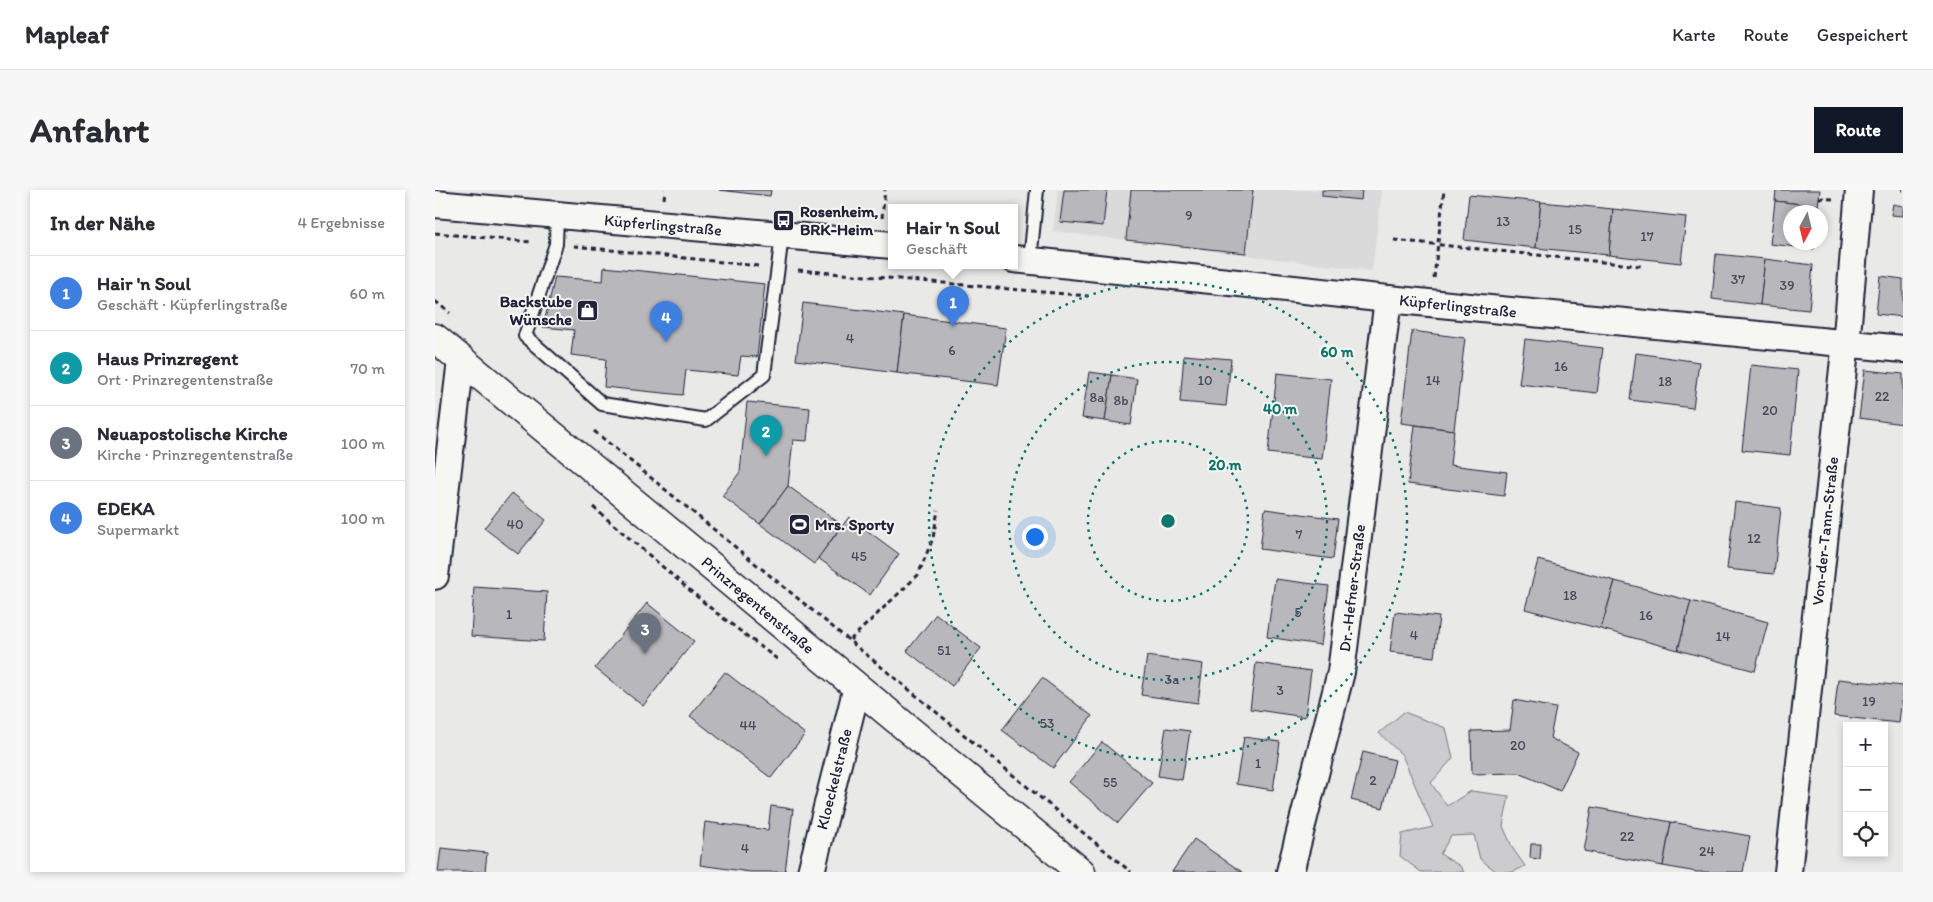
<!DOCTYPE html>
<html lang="de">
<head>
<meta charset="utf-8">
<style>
	body { margin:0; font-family:Itim,sans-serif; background:#f7f7f7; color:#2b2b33 }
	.controls { position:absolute; right:15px; bottom:15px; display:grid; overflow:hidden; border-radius:0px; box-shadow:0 2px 8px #0003 }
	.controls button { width:45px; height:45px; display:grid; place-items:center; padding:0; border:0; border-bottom:1px solid #e1e1e2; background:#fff; color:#2b2b33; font:25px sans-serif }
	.compass { position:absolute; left:1348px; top:15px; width:45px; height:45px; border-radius:50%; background:#fff; box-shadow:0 2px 8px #0003; rotate:187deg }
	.you { position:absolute; left:599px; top:346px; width:18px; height:18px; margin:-12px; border:4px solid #fff; border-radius:50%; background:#1a73e8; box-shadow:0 0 0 8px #1a73e833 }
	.badge { display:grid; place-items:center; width:32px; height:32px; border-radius:50%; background:#111827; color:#fff; font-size:16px; font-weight:700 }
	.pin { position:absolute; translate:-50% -41px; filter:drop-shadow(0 1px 2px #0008) }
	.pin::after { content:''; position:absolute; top:26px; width:18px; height:15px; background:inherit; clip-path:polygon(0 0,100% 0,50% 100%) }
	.popup { position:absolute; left:453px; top:14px; width:130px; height:65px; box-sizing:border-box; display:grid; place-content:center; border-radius:0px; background:#fff; filter:drop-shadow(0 1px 4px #0005); font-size:16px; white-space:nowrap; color:#7c7c81 }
	.popup b { font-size:19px; color:#2b2b33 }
	.popup::after { content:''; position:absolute; left:50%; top:100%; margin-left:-10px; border:10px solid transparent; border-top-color:#fff }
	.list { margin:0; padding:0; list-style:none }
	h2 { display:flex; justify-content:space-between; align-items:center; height:65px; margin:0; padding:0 20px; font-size:21px }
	h2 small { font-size:16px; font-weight:400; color:#7c7c81 }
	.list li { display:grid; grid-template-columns:32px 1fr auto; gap:15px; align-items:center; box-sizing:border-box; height:75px; padding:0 20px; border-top:1px solid #e1e1e2 }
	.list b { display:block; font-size:19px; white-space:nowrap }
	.list p { margin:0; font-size:16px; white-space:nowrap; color:#7c7c81 }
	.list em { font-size:16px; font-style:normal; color:#7c7c81 }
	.icon { flex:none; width:28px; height:28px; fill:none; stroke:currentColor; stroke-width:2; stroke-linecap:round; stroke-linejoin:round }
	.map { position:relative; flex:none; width:1468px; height:682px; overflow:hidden; border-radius:0px }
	header { display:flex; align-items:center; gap:30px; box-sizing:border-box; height:70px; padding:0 25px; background:#fff; border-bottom:1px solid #e1e1e2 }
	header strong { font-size:24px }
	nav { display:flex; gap:28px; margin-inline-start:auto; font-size:18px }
	.intro { display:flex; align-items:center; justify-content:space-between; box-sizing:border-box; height:120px; padding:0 30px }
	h1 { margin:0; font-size:35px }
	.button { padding:12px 22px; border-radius:0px; background:#111827; color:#fff; font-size:18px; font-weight:700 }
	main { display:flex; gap:30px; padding:0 30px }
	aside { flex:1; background:#fff; border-radius:0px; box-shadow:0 2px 8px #0003 }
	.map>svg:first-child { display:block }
	.built { fill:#dadada }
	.green { fill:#ccccce; stroke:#777784 }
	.building { fill:#b8b8bc; stroke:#22223b }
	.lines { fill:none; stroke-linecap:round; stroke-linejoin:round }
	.lane-casing { stroke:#22223b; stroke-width:16 }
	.street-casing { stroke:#22223b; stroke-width:30 }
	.secondary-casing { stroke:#22223b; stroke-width:31 }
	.path { stroke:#22223b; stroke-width:3; stroke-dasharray:5 4; stroke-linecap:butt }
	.lane { stroke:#f6f6f2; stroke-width:12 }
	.street { stroke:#f6f6f2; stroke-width:26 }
	.secondary { stroke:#f6f6f2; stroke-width:28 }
	.ring { fill:none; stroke:#0f766e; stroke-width:2.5; stroke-dasharray:2.5 5 }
	.labels { text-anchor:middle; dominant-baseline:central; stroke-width:4; stroke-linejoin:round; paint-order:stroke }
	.number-label { font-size:14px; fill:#48485b }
	.poi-label { font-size:16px; font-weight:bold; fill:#22223b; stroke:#f6f6f2; text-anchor:start }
	.street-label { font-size:16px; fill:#22223b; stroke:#f6f6f2 }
	.centre { fill:#0f766e; stroke:#f6f6f2; stroke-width:2.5 }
	.ring-label { font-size:15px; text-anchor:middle; font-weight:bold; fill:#0f766e; stroke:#f6f6f2; stroke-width:4; stroke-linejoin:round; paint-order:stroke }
</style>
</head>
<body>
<header>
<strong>Mapleaf</strong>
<nav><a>Karte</a><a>Route</a><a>Gespeichert</a></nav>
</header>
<div class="intro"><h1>Anfahrt</h1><a class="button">Route</a></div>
<main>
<aside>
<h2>In der Nähe<small>4 Ergebnisse</small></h2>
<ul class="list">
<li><span class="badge" style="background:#3f7fe0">1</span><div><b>Hair 'n Soul</b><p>Geschäft · Küpferlingstraße</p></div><em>60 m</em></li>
<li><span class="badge" style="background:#0f9aa8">2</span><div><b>Haus Prinzregent</b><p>Ort · Prinzregentenstraße</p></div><em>70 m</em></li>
<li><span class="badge" style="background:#6b7280">3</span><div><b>Neuapostolische Kirche</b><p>Kirche · Prinzregentenstraße</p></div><em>100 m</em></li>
<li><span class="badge" style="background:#3f7fe0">4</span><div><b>EDEKA</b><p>Supermarkt</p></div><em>100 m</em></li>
</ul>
</aside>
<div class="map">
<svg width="1468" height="682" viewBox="0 0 1468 682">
	<rect width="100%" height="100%" fill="#e9e9e7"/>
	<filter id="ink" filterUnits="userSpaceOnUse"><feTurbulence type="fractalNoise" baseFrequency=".02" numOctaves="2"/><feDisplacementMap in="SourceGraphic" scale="10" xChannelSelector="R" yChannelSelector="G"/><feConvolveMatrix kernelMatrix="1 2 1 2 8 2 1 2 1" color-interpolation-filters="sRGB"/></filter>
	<g filter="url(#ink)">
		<path class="built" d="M623,0h324l-10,81 -319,-40z"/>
		<path class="green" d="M969,522l42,16 7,30 -22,25 16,23 24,-15 38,5 -6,30 10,23 12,17 -12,6h-16l-17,-13 -6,-24 -23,1 -11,18 20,12 4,6h-43l-21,-16 2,-22 31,-7 -31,-72 -23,-22z"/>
		<g class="building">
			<path d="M284,0h52l-1,6z"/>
			<path d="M629,0h43l-4,36 -43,-4z"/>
			<path d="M696,0h122l-7,63 -120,-13z"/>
			<path d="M887,0h40l-1,10 -39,-4z"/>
			<path d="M1341,0h44l-2,16 -43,-5z"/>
			<path d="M1034,5l72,7 -5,46 -72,-8z"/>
			<path d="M1340,11l43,5v6h-27v30h24l-1,7 -44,-5z"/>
			<path d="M1106,12l72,7 -4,46 -73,-7z"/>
			<path d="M1458,14l10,2v10l-12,-1z"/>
			<path d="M1178,19l73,8 -5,46 -72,-8z"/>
			<path d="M1281,64l49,5 -5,46 -48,-6z"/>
			<path d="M1330,69l48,6 -4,45 -49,-5z"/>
			<path d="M169,77l161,17 -8,73 -16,-1 -3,19 -52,-5 -3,25 -79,-8 2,-28 -35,-4 3,-25 -31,-3 12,-50 48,4z"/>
			<path d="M1445,86l23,3v38l-27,-3z"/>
			<path d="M368,113l101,12 -7,58 -101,-13z"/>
			<path d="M469,125l102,13 -8,57 -101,-12z"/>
			<path d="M977,141l53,7 -11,92 -53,-7z"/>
			<path d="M1090,149l78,9 -6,45 -78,-9z"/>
			<path d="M1201,163l63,9 -6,46 -63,-8z"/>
			<path d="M749,165l47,4 -5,47 -46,-4z"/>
			<path d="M1316,175l47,5 -8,85 -48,-5z"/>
			<path d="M1430,180l38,4v50l-44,-6z"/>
			<path d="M654,182l23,3 -7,46 -23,-3z"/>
			<path d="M842,183l54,6 -9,80 -54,-6z"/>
			<path d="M677,185l25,4 -6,46 -26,-4z"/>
			<path d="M312,212l63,6 -3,33 -14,-1 -5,46 -28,38 -38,-28 18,-24z"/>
			<path d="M980,235l39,5 -4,35 57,7 -3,24 -96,-12z"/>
			<path d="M353,296l54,39 -28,39 -54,-40z"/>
			<path d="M77,303l34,27 -28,34 -34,-26z"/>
			<path d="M1300,312l46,6 -7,66 -47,-5z"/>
			<path d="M830,319l73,10 -5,40 -73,-10z"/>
			<path d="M414,327l50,37 -29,41 -52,-37z"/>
			<path d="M1103,370l77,21 -14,48 -76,-20z"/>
			<path d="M840,389l54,7 -8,59 -54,-8z"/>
			<path d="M1180,391l76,20 -13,49 -77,-21z"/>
			<path d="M39,397l73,5 -3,49 -73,-5z"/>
			<path d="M1256,411l77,21 -13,49 -77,-21z"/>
			<path d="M212,413l47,38 -51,65 -48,-38z"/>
			<path d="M960,422l44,5 -5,40 -44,-5z"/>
			<path d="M501,424l45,34 -29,38 -45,-35z"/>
			<path d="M712,466l56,8 -5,39 -57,-8z"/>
			<path d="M821,473l55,8 -6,46 -55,-8z"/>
			<path d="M290,482l80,62 -34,44 -81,-62z"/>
			<path d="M607,488l50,38 -39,52 -51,-38z"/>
			<path d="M1403,489l65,7 -4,37 -65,-7z"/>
			<path d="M1079,510l42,8 -6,30 28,14 -18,39 -41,-18 -47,1 -1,-43 39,-1z"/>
			<path d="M731,538l24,3 -8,49 -24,-4z"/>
			<path d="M809,547l36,5 -7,48 -37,-6z"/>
			<path d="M667,552l50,41 -34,40 -49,-41z"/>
			<path d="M928,562l32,8 -12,48 -32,-8z"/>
			<path d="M336,616l22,3 -8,63h-35l-50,-7 5,-43 63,8z"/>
			<path d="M1157,617l79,15 -8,44 -79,-15z"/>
			<path d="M1236,632l79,14 -7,36h-46l-34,-6z"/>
			<path d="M759,649l48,33h-70z"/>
			<path d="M1096,654h10l-1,15 -10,-1z"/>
			<path d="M6,658l46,5 -2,19h-47z"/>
		</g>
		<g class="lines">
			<defs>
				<g id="lane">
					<path d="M122,25l-1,29 -31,92 77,68 104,16 58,-45 18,-139"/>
					<path d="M595,71l7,-71"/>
				</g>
				<g id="street">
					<path d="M0,14l457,41"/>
					<path d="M579,69l374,40 515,50"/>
					<path d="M0,386l26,-216"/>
					<path d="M376,682l46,-185"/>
					<path d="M855,682l51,-200 47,-373"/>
					<path d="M1353,682l60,-549 11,-133"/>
				</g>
				<path id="secondary" d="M0,148l646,534"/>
			</defs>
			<use href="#lane" class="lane-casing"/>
			<use href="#street" class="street-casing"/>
			<use href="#secondary" class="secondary-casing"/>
			<g class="path">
				<path d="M1467,0h1"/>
				<path d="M1384,8l14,1"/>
				<path d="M229,9l1,-9"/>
				<path d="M447,28l3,-28"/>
				<path d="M0,43l96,9"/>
				<path d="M959,50l247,26"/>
				<path d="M139,56l185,20"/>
				<path d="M363,80l290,26"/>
				<path d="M999,88l10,-88"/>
				<path d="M0,111l15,12"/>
				<path d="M159,241l537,441"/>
				<path d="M158,317l121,104 63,48"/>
				<path d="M415,450l68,-65 15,-37 5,-28"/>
			</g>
			<use href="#lane" class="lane"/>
			<use href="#street" class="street"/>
			<use href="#secondary" class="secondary"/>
		</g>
	</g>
	<g class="ring">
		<circle cx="733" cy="331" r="80"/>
		<circle cx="733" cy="331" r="159"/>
		<circle cx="733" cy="331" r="239"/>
	</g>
	<defs>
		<symbol id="bus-square" viewBox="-11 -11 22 22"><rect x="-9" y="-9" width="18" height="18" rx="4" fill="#22223b" stroke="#f6f6f2"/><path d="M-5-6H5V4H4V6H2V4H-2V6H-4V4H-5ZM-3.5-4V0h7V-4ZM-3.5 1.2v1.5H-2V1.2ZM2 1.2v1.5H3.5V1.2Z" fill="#fff"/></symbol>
		<symbol id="shop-square" viewBox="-11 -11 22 22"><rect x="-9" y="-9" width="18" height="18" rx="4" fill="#22223b" stroke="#f6f6f2"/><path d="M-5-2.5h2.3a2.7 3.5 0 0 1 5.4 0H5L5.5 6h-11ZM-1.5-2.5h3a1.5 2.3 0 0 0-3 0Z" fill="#fff"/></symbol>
		<symbol id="stadium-square" viewBox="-11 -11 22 22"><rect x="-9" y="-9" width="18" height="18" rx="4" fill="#22223b" stroke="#f6f6f2"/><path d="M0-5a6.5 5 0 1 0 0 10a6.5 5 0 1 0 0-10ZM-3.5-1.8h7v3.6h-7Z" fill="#fff"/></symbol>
	</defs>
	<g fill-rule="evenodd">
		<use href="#bus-square" x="336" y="18" width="25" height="25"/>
		<use href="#shop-square" x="140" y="108" width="25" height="25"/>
		<use href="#stadium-square" x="352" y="322" width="25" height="25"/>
	</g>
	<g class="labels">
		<g class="number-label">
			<text x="754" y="25">9</text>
			<text x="1068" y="31">13</text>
			<text x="1140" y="39">15</text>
			<text x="1212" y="46">17</text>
			<text x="1303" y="89">37</text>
			<text x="1352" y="95">39</text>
			<text x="415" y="148">4</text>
			<text x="517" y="160">6</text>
			<text x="1126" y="176">16</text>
			<text x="770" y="190">10</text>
			<text x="998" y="190">14</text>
			<text x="1230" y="191">18</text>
			<text x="1447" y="206">22</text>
			<text x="662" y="207">8a</text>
			<text x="686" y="210">8b</text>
			<text x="1335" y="220">20</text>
			<text x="80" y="334">40</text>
			<text x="864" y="344">7</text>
			<text x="1319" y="348">12</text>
			<text x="424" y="366">45</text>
			<text x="1135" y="405">18</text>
			<text x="863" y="422">5</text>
			<text x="74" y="424">1</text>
			<text x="1211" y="425">16</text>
			<text x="979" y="445">4</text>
			<text x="1288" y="446">14</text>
			<text x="509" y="460">51</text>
			<text x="737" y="489">3a</text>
			<text x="845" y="500">3</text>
			<text x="1434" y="511">19</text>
			<text x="612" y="533">53</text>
			<text x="313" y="535">44</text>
			<text x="1083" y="555">20</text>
			<text x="823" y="573">1</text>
			<text x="938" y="590">2</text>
			<text x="675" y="592">55</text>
			<text x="1192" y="646">22</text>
			<text x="310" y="658">4</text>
			<text x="1272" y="661">24</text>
		</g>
		<g class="poi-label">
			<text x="365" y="21">Rosenheim,<tspan x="365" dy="18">BRK-Heim</tspan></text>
			<text x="137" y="111" text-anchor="end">Backstube<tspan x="137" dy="18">Wünsche</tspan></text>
			<text x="380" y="334">Mrs. Sporty</text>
		</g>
		<g class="street-label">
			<text transform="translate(228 35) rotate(5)">Küpferlingstraße</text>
			<text transform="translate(1023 116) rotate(6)">Küpferlingstraße</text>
			<text transform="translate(1390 341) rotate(-84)">Von-der-Tann-Straße</text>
			<text transform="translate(917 398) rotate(-83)">Dr.-Hefner-Straße</text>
			<text transform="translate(323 415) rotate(40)">Prinzregentenstraße</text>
			<text transform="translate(399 589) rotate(-76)">Kloeckelstraße</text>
		</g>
	</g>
	<circle cx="733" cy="331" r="8" class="centre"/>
	<g class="ring-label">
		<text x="902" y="167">60 m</text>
		<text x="845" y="224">40 m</text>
		<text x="790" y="280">20 m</text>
	</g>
</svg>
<div class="controls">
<button>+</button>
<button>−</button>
<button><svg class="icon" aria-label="locate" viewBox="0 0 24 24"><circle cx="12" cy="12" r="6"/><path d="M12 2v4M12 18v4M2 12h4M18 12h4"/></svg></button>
</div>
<svg class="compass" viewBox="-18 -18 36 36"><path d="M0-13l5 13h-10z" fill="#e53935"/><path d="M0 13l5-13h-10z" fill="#7c7c81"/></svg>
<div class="you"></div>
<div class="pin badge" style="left:518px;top:137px;background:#3f7fe0">1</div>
<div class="popup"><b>Hair 'n Soul</b>Geschäft</div>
<div class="pin badge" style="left:331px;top:266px;background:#0f9aa8">2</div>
<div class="pin badge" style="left:210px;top:464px;background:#6b7280">3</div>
<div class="pin badge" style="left:231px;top:152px;background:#3f7fe0">4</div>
</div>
</main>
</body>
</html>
